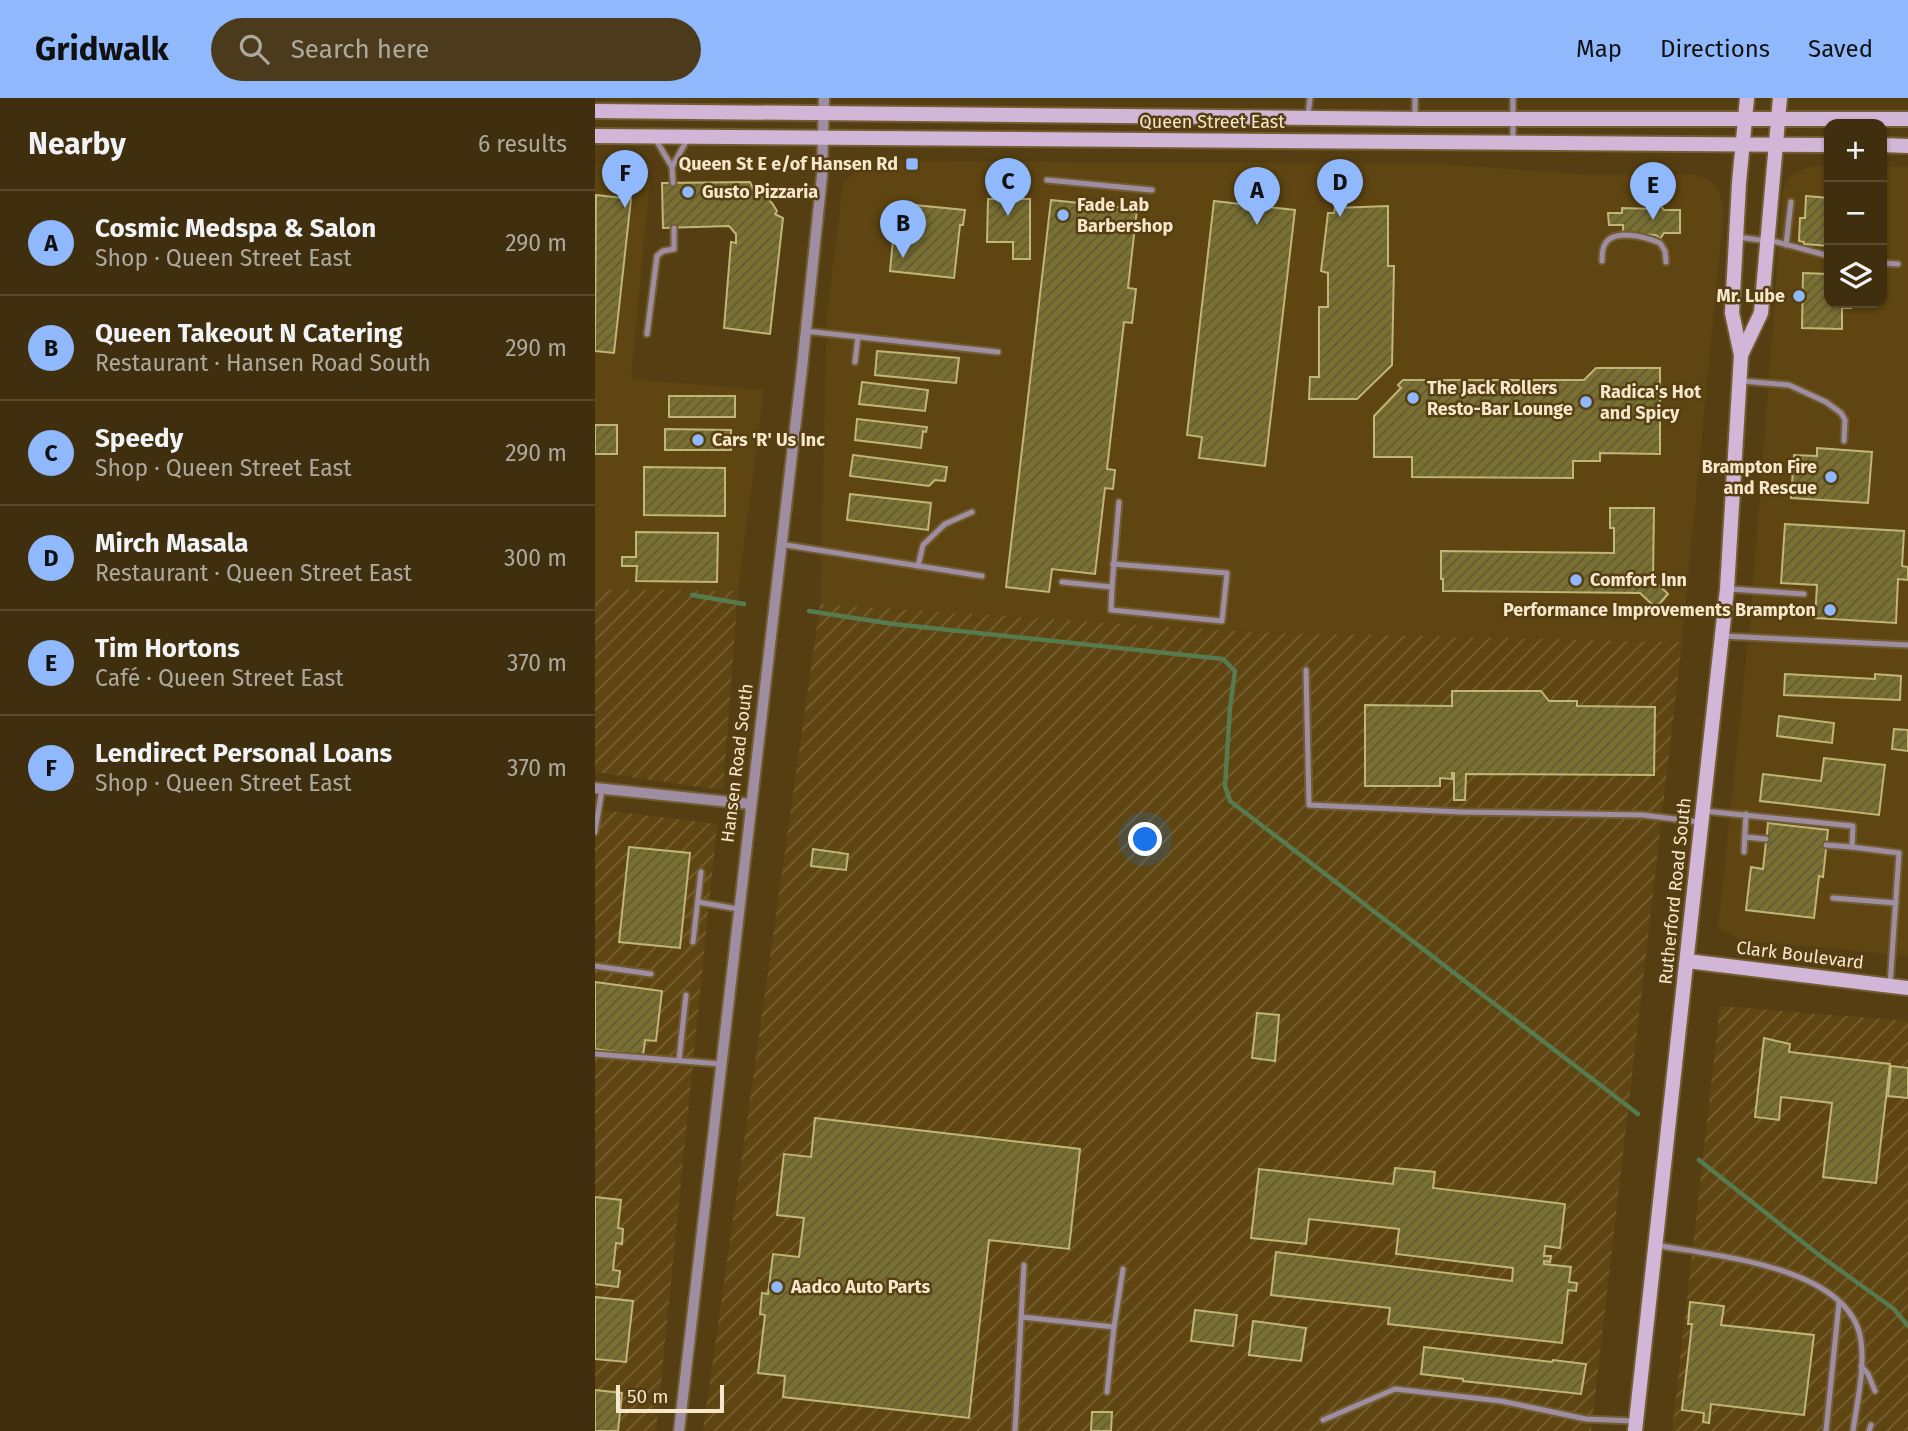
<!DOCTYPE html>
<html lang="en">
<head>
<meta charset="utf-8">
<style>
	body { margin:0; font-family:"Fira Sans",sans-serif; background:#4b3b1c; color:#f1f3f6 }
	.controls { position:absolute; right:21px; top:21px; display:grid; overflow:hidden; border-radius:14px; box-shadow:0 2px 5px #0004 }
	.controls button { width:63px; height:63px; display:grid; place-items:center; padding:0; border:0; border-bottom:2px solid #594a2e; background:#402f0e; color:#f1f3f6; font:35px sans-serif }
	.scale { position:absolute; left:21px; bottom:18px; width:108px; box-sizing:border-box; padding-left:7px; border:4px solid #f7e7ca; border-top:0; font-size:19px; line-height:24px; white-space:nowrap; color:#f7e7ca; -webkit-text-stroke:5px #553f12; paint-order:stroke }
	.you { position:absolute; left:551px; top:742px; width:24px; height:24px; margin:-18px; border:5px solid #fff; border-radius:50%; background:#1a73e8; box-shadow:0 0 0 10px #1a73e833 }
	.badge { display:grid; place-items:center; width:46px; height:46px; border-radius:50%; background:#90b8fd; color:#111; font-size:23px; font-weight:700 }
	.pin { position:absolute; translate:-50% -58px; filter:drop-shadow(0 2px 4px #0008) }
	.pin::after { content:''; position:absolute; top:37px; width:24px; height:21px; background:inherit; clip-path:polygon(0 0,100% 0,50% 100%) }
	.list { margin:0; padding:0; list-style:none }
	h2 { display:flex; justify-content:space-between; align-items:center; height:91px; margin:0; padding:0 28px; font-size:30px }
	h2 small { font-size:23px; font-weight:400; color:#aea99e }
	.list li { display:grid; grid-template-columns:46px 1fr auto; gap:21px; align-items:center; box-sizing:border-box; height:105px; padding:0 28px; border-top:2px solid #594a2e }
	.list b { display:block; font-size:26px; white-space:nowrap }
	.list p { margin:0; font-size:23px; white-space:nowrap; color:#aea99e }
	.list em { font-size:23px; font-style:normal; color:#aea99e }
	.icon { flex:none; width:38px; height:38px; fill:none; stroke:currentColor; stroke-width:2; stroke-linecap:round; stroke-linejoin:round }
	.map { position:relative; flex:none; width:1313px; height:1333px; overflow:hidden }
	header { display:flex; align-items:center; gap:42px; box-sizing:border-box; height:98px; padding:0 35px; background:#90b8fd; color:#111 }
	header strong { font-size:33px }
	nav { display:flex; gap:38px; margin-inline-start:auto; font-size:24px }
	.search { width:490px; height:63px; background:#4b3b1c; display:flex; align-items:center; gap:18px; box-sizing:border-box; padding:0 24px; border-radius:38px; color:#aea99e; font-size:26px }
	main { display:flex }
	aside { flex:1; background:#402f0e }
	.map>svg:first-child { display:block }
	.built { fill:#5f4511 }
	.industrial { fill:url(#industrial-furrows) }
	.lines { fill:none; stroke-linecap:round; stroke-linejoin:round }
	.stream { stroke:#557b4f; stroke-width:4.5 }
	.building { fill:url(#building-hatch); stroke:#bfb677; stroke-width:2 }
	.lane-casing { stroke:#725d33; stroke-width:9 }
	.street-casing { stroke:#725d33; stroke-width:14 }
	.secondary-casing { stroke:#725d33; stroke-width:18 }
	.lane { stroke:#9f8da2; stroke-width:5 }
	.street { stroke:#9f8da2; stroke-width:10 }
	.secondary { stroke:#d2b6d7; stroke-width:14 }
	.poi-dot { fill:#90b8fd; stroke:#553f12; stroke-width:2.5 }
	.labels { text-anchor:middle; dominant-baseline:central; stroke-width:5; stroke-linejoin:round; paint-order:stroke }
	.street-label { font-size:18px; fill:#f7e7ca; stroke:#553f12 }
	.poi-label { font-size:18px; font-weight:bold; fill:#f7e7ca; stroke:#553f12; text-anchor:start }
</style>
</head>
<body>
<header>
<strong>Gridwalk</strong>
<div class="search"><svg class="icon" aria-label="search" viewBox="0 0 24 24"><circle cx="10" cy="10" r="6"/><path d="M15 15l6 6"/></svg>Search here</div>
<nav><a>Map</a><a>Directions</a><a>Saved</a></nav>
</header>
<main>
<aside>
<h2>Nearby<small>6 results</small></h2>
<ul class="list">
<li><span class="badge">A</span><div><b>Cosmic Medspa &amp; Salon</b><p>Shop · Queen Street East</p></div><em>290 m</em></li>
<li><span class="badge">B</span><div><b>Queen Takeout N Catering</b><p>Restaurant · Hansen Road South</p></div><em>290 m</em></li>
<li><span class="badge">C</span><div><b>Speedy</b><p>Shop · Queen Street East</p></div><em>290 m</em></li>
<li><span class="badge">D</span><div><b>Mirch Masala</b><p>Restaurant · Queen Street East</p></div><em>300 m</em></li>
<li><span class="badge">E</span><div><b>Tim Hortons</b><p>Café · Queen Street East</p></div><em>370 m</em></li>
<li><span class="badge">F</span><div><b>Lendirect Personal Loans</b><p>Shop · Queen Street East</p></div><em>370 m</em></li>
</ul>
</aside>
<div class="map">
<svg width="1313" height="1333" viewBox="0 0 1313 1333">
	<defs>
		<pattern id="industrial-furrows" width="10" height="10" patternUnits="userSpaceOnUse" patternTransform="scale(1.75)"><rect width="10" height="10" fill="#5f4511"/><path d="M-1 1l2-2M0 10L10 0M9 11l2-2" fill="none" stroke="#776032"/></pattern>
		<pattern id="building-hatch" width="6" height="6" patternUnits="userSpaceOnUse" patternTransform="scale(1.75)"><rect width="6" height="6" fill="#797031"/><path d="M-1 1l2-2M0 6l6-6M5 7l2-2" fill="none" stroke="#625a37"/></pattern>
	</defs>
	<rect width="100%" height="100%" fill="#553f12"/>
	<g class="built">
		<path d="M273,63l573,3 149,11 105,-1 13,5 10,9 6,19 -42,435 -431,-10 -431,-28 7,-291 16,-130z"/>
		<path d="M0,65l54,1 2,4 -20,211 133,11 -26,201 -143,-2z"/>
		<path d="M1217,68h17v137h53v-136h26v789l-167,-16 -23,-12 32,-304 33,-432 3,-10 8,-8z"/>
	</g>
	<g class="industrial">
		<path d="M0,491l143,2 -15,199 -128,-18z"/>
		<path d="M225,506l431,28 431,10 -91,789h-888z"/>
		<path d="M0,711l122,15 -61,607h-61z"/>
		<path d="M1125,908l188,15v410h-236z"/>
	</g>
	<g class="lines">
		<g class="stream">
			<path d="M97,497l52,9"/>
			<path d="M214,513l84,13 330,35 12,12 -5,37 -5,78 5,15 408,313"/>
			<path d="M1104,1062l120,95 75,54 14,17"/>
		</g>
	</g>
	<g class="building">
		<path d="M155,84l4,8 3,-3 15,16 5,8 -2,3 8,4 -13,116 -46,-6 7,-86 5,1v-9l-7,-8 -66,2 -1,-45z"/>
		<path d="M1,97l35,4 -17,154 -19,-2z"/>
		<path d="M1211,98l23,2v48l-25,-2v-2l-5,-1 1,-23h5z"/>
		<path d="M393,101h42v60h-17v-17h-26z"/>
		<path d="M456,102l86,9 -9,79 8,1 -4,34 -8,-1 -17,147 8,1 -2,19 -8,-1 -10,86 -43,-5 -3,23 -43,-5z"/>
		<path d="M619,103l81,9 -30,256 -66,-8 3,-21 -15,-2z"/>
		<path d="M299,105l71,7 -2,15h-3l-6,53 -64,-7 5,-52 -2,-1z"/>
		<path d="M1064,106l5,6h16v23h-16l-4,6 -4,-4 -33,-1v-9h-14l-1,-12h14v-5l34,1z"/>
		<path d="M793,108v60h6l-2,99 -35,34h-48l1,-22h9v-70h9v-34l-7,-2 7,-58h6l1,-5z"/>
		<path d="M1208,175l26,1v29h22v5h-9v21l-40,-1z"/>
		<path d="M282,253l82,7 -3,25 -81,-8z"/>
		<path d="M1001,270h64v86l-60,-1v8h-27v17l-161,-1v-20h-38v-41l27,-28 -3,-3 5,-5h181z"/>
		<path d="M267,284l66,8 -3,21 -66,-7z"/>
		<rect x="74" y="298" width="66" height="21"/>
		<path d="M262,321l70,8 -1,5 -3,-1 -2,17 -66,-8z"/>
		<rect x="0" y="327" width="22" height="29"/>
		<path d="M70,331l66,1v20h-66z"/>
		<path d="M1222,350l55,4 -4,51 -77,-5 3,-43 23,1z"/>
		<path d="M258,357l94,12 -2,14 -10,-1 -6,6 -79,-10z"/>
		<path d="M49,369l81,1v48l-81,-1z"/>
		<path d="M255,396l81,9 -3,27 -81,-10z"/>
		<path d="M1015,410h44l-1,71 15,15 -12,14 -16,-15 -197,-2v-12h-2v-28l173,2v-25h-4z"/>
		<path d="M1190,426l119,7 -2,35 6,1v13l-10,-1 -2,44 -81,-5 2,-33 -36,-2z"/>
		<path d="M41,434l82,1 -1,49 -81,-1 1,-15h-15v-9h14z"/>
		<path d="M1190,576l90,5v-5l26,2 -1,24 -116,-5z"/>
		<path d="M857,593h89l8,10h28v5l78,1 -1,68 -188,-1 -1,26h-11v-27h-2v6l-12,-1v8h-75v-81l87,1z"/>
		<path d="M1184,618l55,7 -2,20 -55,-7z"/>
		<path d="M1299,631l14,1v21l-16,-2z"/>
		<path d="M1229,660l61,7 -6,50 -119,-14 3,-27 58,7z"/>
		<path d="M1173,725l60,7 -5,47 -4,-1 -5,42 -68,-8 5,-43 12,2z"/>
		<path d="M34,749l61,6 -10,95 -61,-6z"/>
		<path d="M218,751l35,5 -2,16 -35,-4z"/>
		<path d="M0,884l67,9 -6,50 -11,-1 -2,16 -48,-7z"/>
		<path d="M662,915l22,2 -4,46 -23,-3z"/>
		<path d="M1169,940l26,6 -1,8 101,12 -14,119 -53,-6 9,-74 -51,-6 -2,23 -24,-3z"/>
		<path d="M1296,968l17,2v30l-20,-2z"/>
		<path d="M220,1020l265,31 -11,100 -80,-9 -20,178 -186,-21 2,-21 -27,-3 7,-58 -5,-1 2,-21 6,1 5,-40 26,3 5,-39 -27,-3 7,-61 27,3z"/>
		<path d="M800,1070l40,4 -2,16 132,16 -5,44 -15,-2 -1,10h7l-1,6 -6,-1v3l27,3 -2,15 8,1 -1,8 -8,-1 -6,53 -174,-19 2,-16 -119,-13 5,-43 236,29 1,-13 -117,-14 3,-25 -90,-10 -3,25 -55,-6 8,-69 134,15z"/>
		<path d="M0,1099l26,3 -3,28 5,1 -1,15 -6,-1 -3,27 7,1 -2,16 -23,-3z"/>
		<path d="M0,1199l38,4 -7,61 -31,-3z"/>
		<path d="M1095,1204l34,4 -3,19 93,10 -10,80 -93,-11 -2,19 -6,-1 1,-9 -22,-3 10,-86h-4z"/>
		<path d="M600,1212l42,5 -4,31 -42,-5z"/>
		<path d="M658,1223l53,7 -5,33 -52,-6z"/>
		<path d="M829,1249l128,15 1,-2 33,4 -5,30 -118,-13v-2l-42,-5z"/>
		<path d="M0,1292l27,3 -4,38h-23z"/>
		<path d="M497,1314h20l-1,19h-20z"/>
	</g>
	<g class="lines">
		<defs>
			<g id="lane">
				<path d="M820,0v20"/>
				<path d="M713,18l2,-18"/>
				<path d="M61,42l16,27"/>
				<path d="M918,42v-42"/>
				<path d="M452,82l105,10"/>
				<path d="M78,85l-1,-16 16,-29"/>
				<path d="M1141,139l41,5 52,14"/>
				<path d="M1191,147l5,-43"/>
				<path d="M1007,163c0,-5 0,-12 3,-17 9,-16 41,-7 55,-1l5,8 1,11"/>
				<path d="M1287,165l16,1"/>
				<path d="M210,233l193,21"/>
				<path d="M52,236l10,-78 6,-5 11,-2v-21"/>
				<path d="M260,264l3,-25"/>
				<path d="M1147,283l47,4 37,17 15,11 4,7 -1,21"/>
				<path d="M185,446l202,32"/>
				<path d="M323,468l5,-21 22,-21 27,-12"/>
				<path d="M467,484l50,5 7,-85"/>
				<path d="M517,489l-1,23 111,11 5,-48 -114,-9"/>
				<path d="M1135,491l74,5"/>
				<path d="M1127,538l186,9"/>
				<path d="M711,572l3,135 152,7 182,3 56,7"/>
				<path d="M1109,713l149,15 -1,21 47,6 -9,132"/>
				<path d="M0,734l7,-43"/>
				<path d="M1150,739l21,2"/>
				<path d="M1231,747l26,2"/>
				<path d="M1149,754l2,-38"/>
				<path d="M1238,800l63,5"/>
				<path d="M103,804l40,7"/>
				<path d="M98,844l8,-70"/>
				<path d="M0,868l56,8"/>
				<path d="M0,956l126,10"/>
				<path d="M84,962l7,-65"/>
				<path d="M1061,1147c58,11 195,21 205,96 4,29 -4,61 -8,90"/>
				<path d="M427,1219l92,10 -7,65"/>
				<path d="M519,1229l9,-58"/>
				<path d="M1266,1268l7,8 7,17"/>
				<path d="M728,1322l72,-31 106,12 85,18 47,2"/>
				<path d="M420,1333l9,-166"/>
				<path d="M1231,1333l13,-128"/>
				<path d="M1274,1333l2,-6"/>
			</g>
			<g id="street">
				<path d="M0,690l155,16"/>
				<path d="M84,1333l123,-1063 20,-192 2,-78"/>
			</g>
			<g id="secondary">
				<path d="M0,13l827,8h486"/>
				<path d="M0,38l1234,9"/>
				<path d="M1287,47l26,1"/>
				<path d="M1146,257l20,-42 19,-215"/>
				<path d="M1092,863l221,27"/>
				<path d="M1040,1333l92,-842 14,-234 -9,-42 7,-130 8,-85"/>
			</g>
		</defs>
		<use href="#lane" class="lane-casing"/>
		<use href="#street" class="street-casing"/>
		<use href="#secondary" class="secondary-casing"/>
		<use href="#lane" class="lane"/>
		<use href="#street" class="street"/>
		<use href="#secondary" class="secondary"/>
	</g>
	<g class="poi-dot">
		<rect x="310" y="59" width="14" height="14" rx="3.5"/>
		<circle cx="93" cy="94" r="7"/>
		<circle cx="468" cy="117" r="7"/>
		<circle cx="1204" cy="198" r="7"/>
		<circle cx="818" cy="300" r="7"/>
		<circle cx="991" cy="304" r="7"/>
		<circle cx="103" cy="342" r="7"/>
		<circle cx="1236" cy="379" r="7"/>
		<circle cx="981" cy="482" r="7"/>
		<circle cx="1235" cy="512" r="7"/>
		<circle cx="182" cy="1189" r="7"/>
	</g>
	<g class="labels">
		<g class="street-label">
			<text x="617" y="24">Queen Street East</text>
			<text transform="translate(142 665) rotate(-83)">Hansen Road South</text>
			<text transform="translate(1080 793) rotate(-84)">Rutherford Road South</text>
			<text transform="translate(1205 857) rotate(7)">Clark Boulevard</text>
		</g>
		<g class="poi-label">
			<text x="303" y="66" text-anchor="end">Queen St E e/of Hansen Rd</text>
			<text x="107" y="94">Gusto Pizzaria</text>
			<text x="482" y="107">Fade Lab<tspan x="482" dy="21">Barbershop</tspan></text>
			<text x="1190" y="198" text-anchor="end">Mr. Lube</text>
			<text x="832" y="290">The Jack Rollers<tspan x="832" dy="21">Resto-Bar Lounge</tspan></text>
			<text x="1005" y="294">Radica's Hot<tspan x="1005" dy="21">and Spicy</tspan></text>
			<text x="117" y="342">Cars 'R' Us Inc</text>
			<text x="1222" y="369" text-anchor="end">Brampton Fire<tspan x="1222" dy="21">and Rescue</tspan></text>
			<text x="995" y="482">Comfort Inn</text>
			<text x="1221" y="512" text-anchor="end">Performance Improvements Brampton</text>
			<text x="196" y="1189">Aadco Auto Parts</text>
		</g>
	</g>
</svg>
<div class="controls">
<button>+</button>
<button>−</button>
<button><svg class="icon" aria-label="layers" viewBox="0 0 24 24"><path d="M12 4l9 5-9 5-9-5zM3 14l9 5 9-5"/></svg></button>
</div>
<div class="scale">50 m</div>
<div class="you"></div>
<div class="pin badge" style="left:662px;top:127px">A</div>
<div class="pin badge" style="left:308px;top:160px">B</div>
<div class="pin badge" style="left:413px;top:118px">C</div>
<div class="pin badge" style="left:745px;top:119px">D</div>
<div class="pin badge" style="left:1058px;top:122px">E</div>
<div class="pin badge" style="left:30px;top:110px">F</div>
</div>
</main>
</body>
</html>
